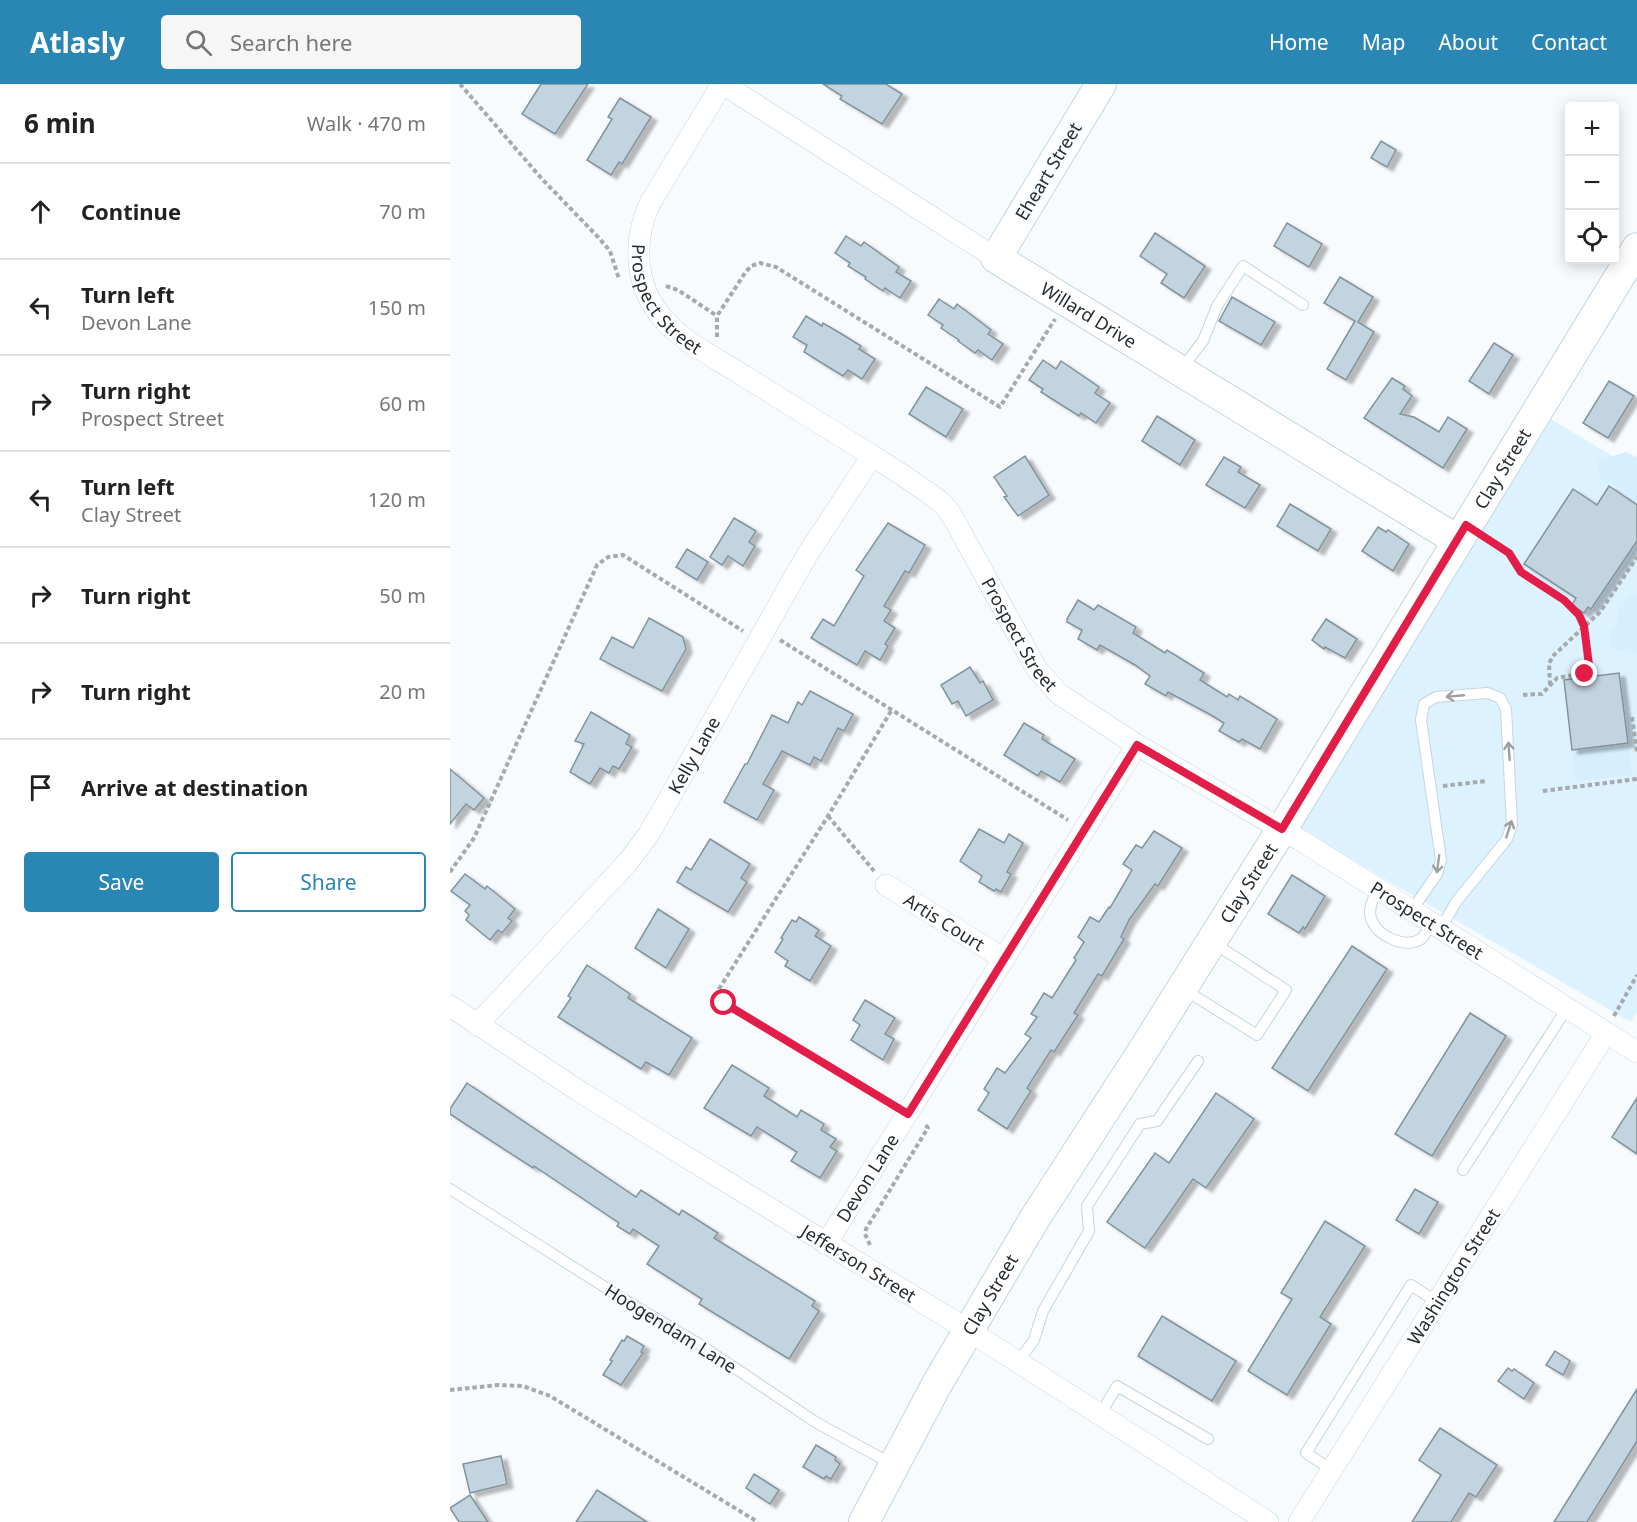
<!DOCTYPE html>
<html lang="en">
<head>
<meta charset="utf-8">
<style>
	body { margin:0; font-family:"Noto Sans",sans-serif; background:#f6f6f6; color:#222 }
	.controls { position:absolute; right:18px; top:18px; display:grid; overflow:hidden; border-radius:6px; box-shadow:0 3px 15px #0003 }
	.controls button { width:54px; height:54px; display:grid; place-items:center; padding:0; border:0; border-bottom:2px solid #e0e0e0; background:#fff; color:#222; font:30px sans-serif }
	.stop { position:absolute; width:18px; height:18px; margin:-14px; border:4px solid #e11d48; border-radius:50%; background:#fff }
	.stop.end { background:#e11d48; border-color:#fff; box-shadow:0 2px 6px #0008 }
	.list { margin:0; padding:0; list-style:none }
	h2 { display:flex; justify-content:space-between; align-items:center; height:78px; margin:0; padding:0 24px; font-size:26px }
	h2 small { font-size:20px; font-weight:400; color:#767676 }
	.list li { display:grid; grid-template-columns:39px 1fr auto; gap:18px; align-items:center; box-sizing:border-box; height:96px; padding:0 24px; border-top:2px solid #e0e0e0 }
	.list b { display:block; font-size:22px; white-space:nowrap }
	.list p { margin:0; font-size:20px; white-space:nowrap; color:#767676 }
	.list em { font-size:20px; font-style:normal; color:#767676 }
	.actions { display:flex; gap:12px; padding:18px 24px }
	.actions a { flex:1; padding:14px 0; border:2px solid #2a86b3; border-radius:6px; text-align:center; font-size:21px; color:#2a86b3 }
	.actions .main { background:#2a86b3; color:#fff }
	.icon { flex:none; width:33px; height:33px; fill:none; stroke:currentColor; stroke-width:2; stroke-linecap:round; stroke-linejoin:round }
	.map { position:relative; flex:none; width:1187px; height:1438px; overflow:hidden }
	header { display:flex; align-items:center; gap:36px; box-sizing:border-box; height:84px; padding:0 30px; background:#2a86b3; color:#fff }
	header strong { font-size:28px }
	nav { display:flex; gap:33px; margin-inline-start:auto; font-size:21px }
	.search { width:420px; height:54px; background:#f6f6f6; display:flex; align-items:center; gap:15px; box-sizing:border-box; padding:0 21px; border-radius:6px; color:#767676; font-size:22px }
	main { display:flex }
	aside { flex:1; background:#fff }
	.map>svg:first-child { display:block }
	.built { fill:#ddf2ff }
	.green { fill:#d5efff }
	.building { fill:#c1d4df; stroke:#82939d; stroke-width:1.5; filter:url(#shadow) }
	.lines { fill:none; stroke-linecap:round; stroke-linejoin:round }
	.lane-casing { stroke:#c3d5e0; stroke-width:12 }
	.street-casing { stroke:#c3d5e0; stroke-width:22 }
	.secondary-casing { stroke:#c3d5e0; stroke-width:32 }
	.path { stroke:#a5aaad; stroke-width:4; stroke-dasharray:4.5 3; stroke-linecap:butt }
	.lane { stroke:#fff; stroke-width:10 }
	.street { stroke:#fff; stroke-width:21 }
	.secondary { stroke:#fff; stroke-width:30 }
	.oneway { stroke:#9da0a2 }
	.route { stroke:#e11d48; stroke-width:8 }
	.labels { text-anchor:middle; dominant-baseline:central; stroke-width:5; stroke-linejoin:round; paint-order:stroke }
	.street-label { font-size:18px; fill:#262d31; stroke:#f8fbfe }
</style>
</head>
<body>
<header>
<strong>Atlasly</strong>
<div class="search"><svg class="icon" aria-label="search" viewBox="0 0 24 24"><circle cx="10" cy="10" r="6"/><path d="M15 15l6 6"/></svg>Search here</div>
<nav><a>Home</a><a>Map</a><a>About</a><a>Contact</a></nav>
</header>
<main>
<aside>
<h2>6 min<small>Walk · 470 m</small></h2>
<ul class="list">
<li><svg class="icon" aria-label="ahead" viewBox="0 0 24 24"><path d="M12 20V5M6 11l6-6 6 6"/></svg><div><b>Continue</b></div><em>70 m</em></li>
<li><svg class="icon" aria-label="left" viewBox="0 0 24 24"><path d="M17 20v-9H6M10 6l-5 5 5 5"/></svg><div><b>Turn left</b><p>Devon Lane</p></div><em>150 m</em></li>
<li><svg class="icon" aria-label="right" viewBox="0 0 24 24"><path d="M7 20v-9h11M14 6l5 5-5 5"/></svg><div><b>Turn right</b><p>Prospect Street</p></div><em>60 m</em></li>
<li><svg class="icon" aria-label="left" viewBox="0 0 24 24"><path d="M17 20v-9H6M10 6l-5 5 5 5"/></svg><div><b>Turn left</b><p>Clay Street</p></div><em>120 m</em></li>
<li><svg class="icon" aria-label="right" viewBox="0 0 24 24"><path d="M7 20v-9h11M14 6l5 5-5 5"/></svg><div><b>Turn right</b></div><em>50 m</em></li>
<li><svg class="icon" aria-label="right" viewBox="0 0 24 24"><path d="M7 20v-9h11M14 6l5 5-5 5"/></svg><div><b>Turn right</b></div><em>20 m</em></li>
<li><svg class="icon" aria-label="arrive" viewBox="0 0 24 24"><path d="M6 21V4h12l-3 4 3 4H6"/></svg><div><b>Arrive at destination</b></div></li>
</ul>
<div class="actions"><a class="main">Save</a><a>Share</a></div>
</aside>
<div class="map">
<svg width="1187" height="1438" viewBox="0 0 1187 1438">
	<defs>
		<filter id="shadow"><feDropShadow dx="6" dy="4" stdDeviation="1.5" flood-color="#0004"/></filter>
	</defs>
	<rect width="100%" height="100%" fill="#f8fbfe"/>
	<path class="built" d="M1101,335l86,52v541l-6,10 -334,-194z"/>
	<g class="green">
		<path d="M1176,368l11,5v43l-23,-16 -12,-2 -5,-21z"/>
		<path d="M1187,509v59l-26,-3 -2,-16 7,-7 5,-24z"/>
		<path d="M1178,659l4,32 -56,6 -4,-31z"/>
	</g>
	<g class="building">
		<path d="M91,0h47l-33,50 -33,-20z"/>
		<path d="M373,0h63l16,10 -20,30 -42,-25 2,-3z"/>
		<path d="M170,14l31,19 -29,47 -3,-2 -8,13 -24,-15 25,-41 -4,-2z"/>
		<path d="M931,57l15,9 -9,17 -16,-9z"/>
		<path d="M837,139l35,21 -13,23 -35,-21z"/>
		<path d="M705,149l50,33 -21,32 -23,-15 6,-9 -27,-18z"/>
		<path d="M396,152l15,10 3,-4 35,25 -3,5 15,9 -11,17 -15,-10 -2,3 -18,-12 1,-2 -18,-11 2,-3 -15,-10z"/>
		<path d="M890,193l33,20 -15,25 16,10 -28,48 -19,-11 28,-48 -31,-18z"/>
		<path d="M782,213l43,25 -14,23 -42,-24z"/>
		<path d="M489,215l15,10 3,-5 34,26 -3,4 15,10 -11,16 -14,-10 -3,3 -17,-12 1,-1 -18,-12 2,-3 -15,-10z"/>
		<path d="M356,232l16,10 1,-3 17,10 21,13 -2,3 16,10 -13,20 -14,-9 -5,6 -39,-24 3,-7 -14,-8z"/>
		<path d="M1044,259l19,12 -24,39 -20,-13z"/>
		<path d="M593,276l13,9 5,-8 38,26 -4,6 15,10 -14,20 -15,-10 -2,3 -38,-24 2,-3 -14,-9z"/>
		<path d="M942,294l13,8 -2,3 9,7 -12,18 14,3 25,15 9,-15 19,12 -24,39 -79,-50z"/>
		<path d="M1159,297l25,15 -26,42 -25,-15z"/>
		<path d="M476,303l37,22 -17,28 -37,-23z"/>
		<path d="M707,332l38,24 -15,25 -38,-24z"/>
		<path d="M575,372l24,39 -31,21 -14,-19 3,-1 -13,-19z"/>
		<path d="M774,373l17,10 -3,5 22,13 -15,23 -39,-23z"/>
		<path d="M1159,402l28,19v36l-46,68 -3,-2 -4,6 -12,-8 4,-7 -52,-34 49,-75 24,16z"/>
		<path d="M840,420l41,25 -13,22 -41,-25z"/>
		<path d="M284,434l22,13 -7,11 6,4 -12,20 -15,-10 -6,9 -12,-8z"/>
		<path d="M438,439l37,22 -16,28 -4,-2 -21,35 7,4 -7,11 11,7 -10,16 3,2 -8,14 -15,-9 -8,14 -46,-27 12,-19 11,7 30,-50 -8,-6z"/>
		<path d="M928,443l8,5 2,-2 21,14 -16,27 -31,-20z"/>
		<path d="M237,465l21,13 -11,18 -21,-13z"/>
		<path d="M628,516l16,10 4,-5 38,22 -3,6 32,20 2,-3 37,23 -4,7 27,17 2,-3 9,6 2,-4 37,23 -17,30 -18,-10 -3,3 -20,-11 5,-8 -13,-8 -43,-23 -2,4 -21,-12 5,-8 -15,-11 -35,-20 -3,5 -19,-11 4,-9 -15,-8v-3z"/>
		<path d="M199,534l34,19 3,12 -24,42 -62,-32 12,-22 21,11z"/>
		<path d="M876,535l31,20 -12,19 -20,-11 -1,2 -12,-9z"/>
		<path d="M520,583l10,16 3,-2 10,19 -27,16 -8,-15 -6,3 -11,-19z"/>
		<path d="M1169,589l9,70 -56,7 -8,-70z"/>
		<path d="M360,607l43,23 -9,17 -6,-3 -17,33 -7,-4 -4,8 -28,-14 -19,33 11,6 -17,30 -33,-18 21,-38h2l25,-49 16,8 10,-21 4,3z"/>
		<path d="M141,628l39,23 -4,9 6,3 -13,22 -6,-3 -4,7 -9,-5 -10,16 -20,-12 14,-28 -9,-3z"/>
		<path d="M574,639l20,12 -2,4 33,20 -15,23 -19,-11 -3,5 -34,-21z"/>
		<path d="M0,685l34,29 -10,12 -8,-6 -16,20z"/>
		<path d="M529,745l25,14 5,-9 14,9 -16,29 4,2 -10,18 -5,-3 -2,2 -15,-9 3,-6 -22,-15z"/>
		<path d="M704,747l28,17 -24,38 -3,-2 -26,36 -8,17 3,2 -22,37 -4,-2 -24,39 4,2 -24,37 -3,-2 -24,38 4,3 -24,38 -29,-19 11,-17 -5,-4 13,-21 8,5 26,-35 -6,-4 12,-17 -6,-3 13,-21 8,5 24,-38 -2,-2 10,-16 -6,-5 12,-20 9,5 10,-15 1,1 22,-38 -9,-6 13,-19 6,3z"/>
		<path d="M260,755l40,25 -9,14 6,4 -19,30 -51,-30 9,-15 5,3z"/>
		<path d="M15,790l20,15 2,-3 28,23 -7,9 4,3 -10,12 -4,-3 -8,10 -24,-20 3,-5 -4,-4 5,-6 -19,-14z"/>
		<path d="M842,791l33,21 -20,33 -2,-2 -4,6 -31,-19z"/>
		<path d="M208,825l31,20 -23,39 -31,-20z"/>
		<path d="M349,833l20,13 -4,6 16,10 -21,35 -25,-15 3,-5 -13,-9 8,-13 -2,-1 11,-18 4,2z"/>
		<path d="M902,862l35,23 -79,122 -36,-23z"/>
		<path d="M137,881l43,29 -2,4 64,40 -23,37 -23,-13 -5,7 -83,-52 13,-19 -3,-2z"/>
		<path d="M415,916l30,18 -10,16 9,5 -11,21 -32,-20 9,-15 -7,-5z"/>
		<path d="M1020,929l36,23 -74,120 -37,-22z"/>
		<path d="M282,981l37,23 -5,8 33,21 4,-7 23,14 -3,6 15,9 -6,8 7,4 -17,27 -29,-17 6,-9 -40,-25 -6,9 -47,-28z"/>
		<path d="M17,999l169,114 5,-7 38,25 3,-5 36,23 -4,5 101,63 -3,5 7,5 -30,48 -90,-55 3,-5 -55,-35 12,-18 -26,-17 -3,5 -13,-8 2,-3 -85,-57 -1,2 -83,-54v-5z"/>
		<path d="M766,1009l38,26 -48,69 -13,-9 -48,69 -38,-26 48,-69 14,10z"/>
		<path d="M1187,1014v56l-25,-17z"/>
		<path d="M965,1105l23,13 -19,32 -23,-14z"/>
		<path d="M875,1137l40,25 -45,71 11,7 -44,71 -39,-24 44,-72 -11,-6z"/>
		<path d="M712,1232l74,45 -24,40 -74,-45z"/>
		<path d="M177,1252l17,10 -3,6 2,1 -22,32 -18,-10 9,-14 -2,-1 12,-20 2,1z"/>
		<path d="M1105,1267l15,10 -7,14 -17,-10z"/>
		<path d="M1058,1284l4,3 2,-2 20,14 -10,16 -26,-18z"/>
		<path d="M1187,1305v52l-50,81h-33z"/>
		<path d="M990,1344l57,37 -21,32 -7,-4 -18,29h-39l29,-47 -22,-15z"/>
		<path d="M366,1361l20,12 -1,3 5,4 -9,15 -5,-3 -2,3 -21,-12z"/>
		<path d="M51,1372l6,28 -37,9 -7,-29z"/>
		<path d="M304,1390l25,16 -9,14 -24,-16z"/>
		<path d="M147,1406l50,32h-71z"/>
		<path d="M20,1411l18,27h-29l-9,-14z"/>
	</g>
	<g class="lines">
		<defs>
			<g id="lane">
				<path d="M732,284l21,-27 14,-35 26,-40 60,39"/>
				<path d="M928,805c-5,10 -11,21 -6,32 7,16 34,28 49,18 4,-4 8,-11 11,-15"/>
				<path d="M962,826l25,-36 4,-14 -20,-140 3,-16 12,-7 52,-4 12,5 6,11 6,116 -5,14 -51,63 -15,26"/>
				<path d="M735,906l72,45 29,-45 -74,-48"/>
				<path d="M1013,1086l104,-162"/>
				<path d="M0,1105l180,114 69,41 118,79 75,41"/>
				<path d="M568,1278l16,-22 9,-29 46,-80 -2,-25 53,-82 17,-3 41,-60"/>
				<path d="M650,1331l17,-29 91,53"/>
				<path d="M882,1386l-26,-17 105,-168 26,17"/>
			</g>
			<g id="street">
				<path id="s1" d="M272,0l-72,119c-16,35 -16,76 7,108 20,29 58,46 87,65 39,24 77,48 116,72 28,18 57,35 83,56l8,10 85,154 23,26 78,51 163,95 337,212"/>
				<path d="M273,0l273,174"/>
				<path id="s2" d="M436,801l118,74"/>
				<path id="s3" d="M0,922l132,87 386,237 300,192"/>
				<path id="s4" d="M27,941l150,-162 22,-29 158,-279 65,-99"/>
				<path id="s5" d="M376,1160l311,-499"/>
				<path id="s6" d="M849,1438l307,-489"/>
			</g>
			<g id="secondary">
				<path id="s7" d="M651,0l-105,174 461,282"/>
				<path id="s8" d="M414,1438l73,-138 98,-166 104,-161 143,-228 355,-581"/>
			</g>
		</defs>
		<use href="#lane" class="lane-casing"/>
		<use href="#street" class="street-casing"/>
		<use href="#secondary" class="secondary-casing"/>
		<g class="path">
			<path d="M10,0l82,95 56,58 12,14 9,28"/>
			<path d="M216,202l12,4 39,26"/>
			<path d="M267,253v-21l28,-43 6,-7 9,-3 16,4 224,140 55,-88"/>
			<path d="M1038,455l21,14 12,19 43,28 15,15 5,11 6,47 -5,1"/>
			<path d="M330,556l288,180"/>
			<path d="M1100,601l-1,-22 5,-8 46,-43 37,-55"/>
			<path d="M1073,611l19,-1 15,-16 17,-3"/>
			<path d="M441,627l-63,105 -109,173 -1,8 6,6 167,101"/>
			<path d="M1182,633l5,36"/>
			<path d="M993,702l43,-5"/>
			<path d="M1093,707l94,-12"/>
			<path d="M378,732l46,55"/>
			<path d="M0,788l24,-34 123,-273 11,-8 15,-2 120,76"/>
			<path d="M1164,932l23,-41"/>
			<path d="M420,1161l-5,-11 1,-5 60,-98 2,-3 -4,-5"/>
			<path d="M0,1306l48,-5 25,1 27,10 208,126"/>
		</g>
		<use href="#lane" class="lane"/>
		<use href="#street" class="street"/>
		<use href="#secondary" class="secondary"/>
	</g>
	<defs><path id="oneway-shaft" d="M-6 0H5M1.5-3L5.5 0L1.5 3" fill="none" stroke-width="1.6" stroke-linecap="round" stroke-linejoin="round" transform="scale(1.5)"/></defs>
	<g class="oneway">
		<use href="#oneway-shaft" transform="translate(1005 612) rotate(175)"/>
		<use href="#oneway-shaft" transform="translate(1059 667) rotate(-94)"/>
		<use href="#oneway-shaft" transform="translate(1059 745) rotate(-72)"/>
		<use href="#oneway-shaft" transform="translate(988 780) rotate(98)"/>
	</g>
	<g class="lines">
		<path class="route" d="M274,919l184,111 229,-369 145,84 184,-304 43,28 12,19 43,28 15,15 5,11 6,47 -5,1"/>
	</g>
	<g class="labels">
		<g class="street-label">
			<text transform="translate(598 87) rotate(-59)">Eheart Street</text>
			<text stroke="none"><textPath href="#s1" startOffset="246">Prospect Street</textPath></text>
			<text stroke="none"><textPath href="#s7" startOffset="312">Willard Drive</textPath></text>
			<text stroke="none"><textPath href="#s8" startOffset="1232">Clay Street</textPath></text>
			<text stroke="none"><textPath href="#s1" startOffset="750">Prospect Street</textPath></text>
			<text stroke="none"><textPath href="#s4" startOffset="348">Kelly Lane</textPath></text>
			<text stroke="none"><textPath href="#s8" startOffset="746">Clay Street</textPath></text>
			<text stroke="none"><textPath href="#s1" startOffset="1254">Prospect Street</textPath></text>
			<text stroke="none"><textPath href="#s2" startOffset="69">Artis Court</textPath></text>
			<text stroke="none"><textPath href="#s5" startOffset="78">Devon Lane</textPath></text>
			<text stroke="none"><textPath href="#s3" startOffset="483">Jefferson Street</textPath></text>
			<text stroke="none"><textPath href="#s6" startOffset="290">Washington Street</textPath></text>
			<text stroke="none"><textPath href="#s8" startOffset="260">Clay Street</textPath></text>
			<text transform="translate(221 1244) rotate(32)">Hoogendam Lane</text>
		</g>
	</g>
</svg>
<div class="controls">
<button>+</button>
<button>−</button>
<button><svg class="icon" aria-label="locate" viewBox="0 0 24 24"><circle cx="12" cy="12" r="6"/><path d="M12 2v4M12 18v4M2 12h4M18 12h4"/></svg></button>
</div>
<div class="stop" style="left:274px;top:919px"></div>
<div class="stop end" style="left:1135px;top:590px"></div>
</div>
</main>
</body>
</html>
